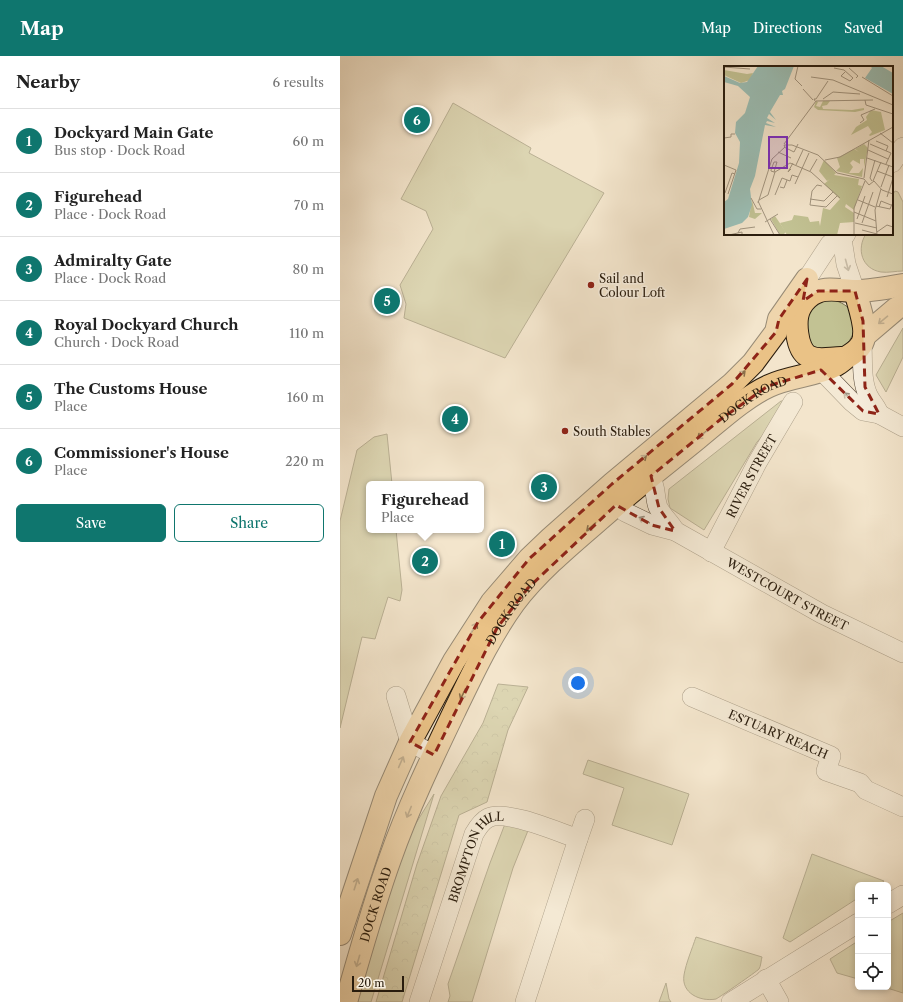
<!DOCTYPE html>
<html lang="en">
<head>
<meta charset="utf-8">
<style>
	body { margin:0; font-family:"Libre Caslon Text",serif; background:#f6f6f6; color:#222 }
	.controls { position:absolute; right:12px; bottom:12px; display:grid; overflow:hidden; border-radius:6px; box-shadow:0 2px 6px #0003 }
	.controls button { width:36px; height:36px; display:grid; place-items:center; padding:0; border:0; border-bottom:1px solid #e0e0e0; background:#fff; color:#222; font:20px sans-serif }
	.scale { position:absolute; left:12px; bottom:10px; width:52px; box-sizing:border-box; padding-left:4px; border:2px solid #291c0d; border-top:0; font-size:11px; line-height:14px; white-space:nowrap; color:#291c0d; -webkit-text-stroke:3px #f7eede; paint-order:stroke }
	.you { position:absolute; left:238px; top:627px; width:14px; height:14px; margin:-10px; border:3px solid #fff; border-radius:50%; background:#1a73e8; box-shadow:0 0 0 6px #1a73e833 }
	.badge { display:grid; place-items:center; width:26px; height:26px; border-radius:50%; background:#0f766e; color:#fff; font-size:13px; font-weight:700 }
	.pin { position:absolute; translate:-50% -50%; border:2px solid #fff; box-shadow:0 1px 4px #0006 }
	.popup { position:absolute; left:26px; top:425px; width:118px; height:52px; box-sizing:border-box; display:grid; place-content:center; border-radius:6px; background:#fff; filter:drop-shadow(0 1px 3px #0005); font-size:13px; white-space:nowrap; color:#767676 }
	.popup b { font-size:15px; color:#222 }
	.popup::after { content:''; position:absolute; left:50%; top:100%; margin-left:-8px; border:8px solid transparent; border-top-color:#fff }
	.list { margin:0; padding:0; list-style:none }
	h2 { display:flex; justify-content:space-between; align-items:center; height:52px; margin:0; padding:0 16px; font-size:17px }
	h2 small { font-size:13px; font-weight:400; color:#767676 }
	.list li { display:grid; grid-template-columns:26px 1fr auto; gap:12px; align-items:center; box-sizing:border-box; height:64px; padding:0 16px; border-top:1px solid #e0e0e0 }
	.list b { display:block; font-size:15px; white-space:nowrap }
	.list p { margin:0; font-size:13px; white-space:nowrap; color:#767676 }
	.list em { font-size:13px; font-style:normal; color:#767676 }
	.actions { display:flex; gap:8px; padding:12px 16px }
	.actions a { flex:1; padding:9px 0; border:1px solid #0f766e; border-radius:6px; text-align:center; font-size:14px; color:#0f766e }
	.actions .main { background:#0f766e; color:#fff }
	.icon { flex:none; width:22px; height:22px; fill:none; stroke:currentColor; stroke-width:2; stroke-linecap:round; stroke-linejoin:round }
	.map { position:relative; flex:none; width:563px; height:946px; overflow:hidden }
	header { display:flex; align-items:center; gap:24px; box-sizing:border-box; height:56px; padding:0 20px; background:#0f766e; color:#fff }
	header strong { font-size:19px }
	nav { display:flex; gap:22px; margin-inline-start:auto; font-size:14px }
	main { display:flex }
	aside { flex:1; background:#fff }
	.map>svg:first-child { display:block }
	.green { fill:#c2c293; stroke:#766f50 }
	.forest { fill:url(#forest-crowns); stroke:#766f50 }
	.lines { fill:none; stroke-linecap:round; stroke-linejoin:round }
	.minor-casing { stroke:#5c4e3d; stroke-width:20 }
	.major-casing { stroke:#291c0d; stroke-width:24 }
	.minor { stroke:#f7eede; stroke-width:19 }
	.major { stroke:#eac286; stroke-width:22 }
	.oneway { stroke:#9a9080 }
	.oneway2 { stroke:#8a6f4a }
	.marked { fill:none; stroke:#8f2418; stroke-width:3; stroke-dasharray:8 5; stroke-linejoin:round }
	.poi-dot { fill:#8f2418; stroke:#f7eede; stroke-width:1.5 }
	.labels { text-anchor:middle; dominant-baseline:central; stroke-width:3; stroke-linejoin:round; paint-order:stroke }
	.poi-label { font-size:12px; fill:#291c0d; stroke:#f7eede; text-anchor:start }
	.street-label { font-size:12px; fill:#291c0d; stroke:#f7eede }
	.inset-road { fill:none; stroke:#a29580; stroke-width:1 }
	.view { fill:#7b2cbf; fill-opacity:0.15; stroke:#7b2cbf; stroke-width:2 }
	.inset-edge { fill:none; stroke:#291c0d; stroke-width:2 }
</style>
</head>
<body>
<header>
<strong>Map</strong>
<nav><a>Map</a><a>Directions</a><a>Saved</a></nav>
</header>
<main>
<aside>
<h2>Nearby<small>6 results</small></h2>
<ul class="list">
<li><span class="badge">1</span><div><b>Dockyard Main Gate</b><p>Bus stop · Dock Road</p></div><em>60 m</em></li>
<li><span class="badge">2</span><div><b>Figurehead</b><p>Place · Dock Road</p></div><em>70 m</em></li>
<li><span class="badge">3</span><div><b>Admiralty Gate</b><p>Place · Dock Road</p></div><em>80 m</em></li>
<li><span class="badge">4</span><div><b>Royal Dockyard Church</b><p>Church · Dock Road</p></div><em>110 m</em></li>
<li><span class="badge">5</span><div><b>The Customs House</b><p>Place</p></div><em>160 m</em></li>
<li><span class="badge">6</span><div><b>Commissioner's House</b><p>Place</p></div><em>220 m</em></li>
</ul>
<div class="actions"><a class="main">Save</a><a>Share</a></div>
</aside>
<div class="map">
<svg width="563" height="946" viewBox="0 0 563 946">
	<defs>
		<pattern id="forest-crowns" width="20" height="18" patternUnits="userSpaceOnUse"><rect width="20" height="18" fill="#c2c293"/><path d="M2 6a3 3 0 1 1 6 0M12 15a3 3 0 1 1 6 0" fill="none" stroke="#a7a67e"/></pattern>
	</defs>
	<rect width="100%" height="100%" fill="#f3e5cc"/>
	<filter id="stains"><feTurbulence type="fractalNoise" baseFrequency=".005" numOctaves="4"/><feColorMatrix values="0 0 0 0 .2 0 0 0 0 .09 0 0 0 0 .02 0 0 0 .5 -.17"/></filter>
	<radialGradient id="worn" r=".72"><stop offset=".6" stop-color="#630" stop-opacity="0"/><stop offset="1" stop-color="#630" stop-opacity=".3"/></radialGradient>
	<g class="green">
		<path d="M113,47l78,45 -2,5 75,40 -99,165 -101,-40 2,-14 -6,-19 33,-56 -7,-18 -25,-12z"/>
		<path d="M555,135l3,1 5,10v69c-7,0 -15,2 -22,1 -19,-3 -25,-23 -15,-38h26v-38z"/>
		<path d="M490,243c8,2 16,5 21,12 9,15 0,36 -16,40 -4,0 -9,-1 -13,-2 -5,-1 -10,-2 -13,-7 -3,-7 -3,-17 -5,-25l10,-13z"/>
		<path d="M563,272v29l-17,35 -10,-17z"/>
		<path d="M441,345l12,1 -36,40 -53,88 -34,-22 -2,-9 1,-10z"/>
		<path d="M47,378l5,50h-23v46h27l6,60 -2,11 -12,-4 -13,42 -13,-2 -22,91v-207l17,-71 17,-13z"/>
		<path d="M248,704l101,34 -17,51 -60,-20 12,-37 -41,-14z"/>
		<path d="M94,738l-63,208h-16l35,-116 23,-58z"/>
		<path d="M168,760l23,7 -18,45 -41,134h-24l2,-6 -2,-12 42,-121z"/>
		<path d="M472,798l72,27 -5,4h-21v13l-68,44 -7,-4z"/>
		<path d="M563,857v80l-19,-6h4v-65z"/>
		<path d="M356,881l66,20c-1,3 -1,9 -3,12 -3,3 -39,28 -43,30 -16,3 -35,-6 -32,-24 2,-12 8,-26 12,-38z"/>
		<path d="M518,885v38l-21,-6 -7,-14z"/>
		<path d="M326,927l3,16 2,3h-12z"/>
	</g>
	<path class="forest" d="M158,628l30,3 -20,43 -21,72 -28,13 -57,187h-26l41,-138 24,-68 42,-73z"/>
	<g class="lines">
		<defs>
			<g id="minor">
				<path d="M552,107l11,-16"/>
				<path d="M502,183l4,25 9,27"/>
				<path d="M467,223l23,-35 12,-5 4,-5"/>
				<path d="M522,288c1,17 -1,36 6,51 3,7 9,12 11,19"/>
				<path d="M481,314l31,32 11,9 16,3 24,13"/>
				<path d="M310,421c7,10 4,20 8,30 4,9 12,15 17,24"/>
				<path id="s1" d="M277,448l8,8 27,13 23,6 147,83 81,39"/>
				<path id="s2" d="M371,496l46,-89 36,-61"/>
				<path d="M56,640l14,46 24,13"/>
				<path id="s3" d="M352,641l139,59 -5,15 34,12 6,7 37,17"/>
				<path d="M238,783l7,-20"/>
				<path d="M548,848l15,-9"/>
				<path d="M426,923l13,23"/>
				<path id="s4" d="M79,946l55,-168c4,-7 8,-13 14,-16 18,-9 70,14 90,21l-53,163"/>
				<path d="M391,946l127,-79"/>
			</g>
			<g id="major">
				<path d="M524,280l33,-28 6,-3"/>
				<path d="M501,302c-11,0 -24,4 -33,-2 -12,-7 -14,-37 -8,-48 3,-7 11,-14 17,-16 11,-5 26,-1 37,-1 17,0 33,-3 49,-6"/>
				<path d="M0,878l46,-138 24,-54 44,-81 38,-59 37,-43 22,-21 61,-54 120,-100 21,-21 23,-31 3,-13 28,-40"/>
				<path id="s5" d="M6,946c14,-48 27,-96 44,-143 18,-51 42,-101 65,-149 18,-37 35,-74 59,-107 27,-36 67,-67 101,-97 26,-23 55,-45 83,-68 21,-17 47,-41 71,-52 21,-10 46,-10 67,-21 4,-2 7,-5 11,-8 5,-3 11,-7 14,-12 9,-12 -3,-41 -6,-54"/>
			</g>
		</defs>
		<use href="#minor" class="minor-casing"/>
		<use href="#major" class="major-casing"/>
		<use href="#minor" class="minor"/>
		<use href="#major" class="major"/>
	</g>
	<defs><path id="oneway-shaft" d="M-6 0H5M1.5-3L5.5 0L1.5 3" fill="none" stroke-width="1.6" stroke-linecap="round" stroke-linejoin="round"/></defs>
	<g class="oneway">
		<use href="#oneway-shaft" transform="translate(507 209) rotate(75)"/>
		<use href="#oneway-shaft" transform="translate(508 341) rotate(-134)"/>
		<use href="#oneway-shaft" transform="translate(304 464) rotate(-152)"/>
	</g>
	<g class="oneway2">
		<use href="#oneway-shaft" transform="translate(543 264) rotate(140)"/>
		<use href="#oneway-shaft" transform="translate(401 319) rotate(-45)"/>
		<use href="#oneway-shaft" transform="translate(362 379) rotate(141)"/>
		<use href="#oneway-shaft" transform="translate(302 403) rotate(-40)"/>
		<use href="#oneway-shaft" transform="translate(251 471) rotate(138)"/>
		<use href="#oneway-shaft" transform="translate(134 572) rotate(-58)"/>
		<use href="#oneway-shaft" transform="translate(123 638) rotate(116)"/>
		<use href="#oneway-shaft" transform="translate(61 706) rotate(-66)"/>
		<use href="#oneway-shaft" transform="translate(69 756) rotate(112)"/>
		<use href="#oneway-shaft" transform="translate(16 828) rotate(-72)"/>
		<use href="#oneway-shaft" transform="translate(18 905) rotate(106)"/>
	</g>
	<path d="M0 0H563V946H0ZM467,223l-4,22 15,-10h37l8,30 2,66 14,27 -16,-3 -42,-41 -53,16 -47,33 -70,57 8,32 16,23 -23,-6 -36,-20 -88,83 -31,40 -63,127 -24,-13 68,-120 51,-63 83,-75 120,-100 44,-52 3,-13z" fill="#f3e5cc" fill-opacity=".55" fill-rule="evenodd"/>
	<path class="marked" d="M467,223l-4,22 15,-10h37l8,30 2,66 14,27 -16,-3 -42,-41 -53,16 -47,33 -70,57 8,32 16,23 -23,-6 -36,-20 -88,83 -31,40 -63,127 -24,-13 68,-120 51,-63 83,-75 120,-100 44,-52 3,-13z"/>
	<g class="poi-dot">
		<circle cx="251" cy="229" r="4"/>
		<circle cx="225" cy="375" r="4"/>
	</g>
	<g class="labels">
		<g class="poi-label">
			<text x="259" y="222">Sail and<tspan x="259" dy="14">Colour Loft</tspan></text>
			<text x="233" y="375">South Stables</text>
		</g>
		<g class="street-label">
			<text stroke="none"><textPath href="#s5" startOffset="750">DOCK ROAD</textPath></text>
			<text stroke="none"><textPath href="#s2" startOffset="86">RIVER STREET</textPath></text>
			<text stroke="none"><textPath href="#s1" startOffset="194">WESTCOURT STREET</textPath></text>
			<text stroke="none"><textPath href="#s5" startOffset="426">DOCK ROAD</textPath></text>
			<text stroke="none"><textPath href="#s3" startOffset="94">ESTUARY REACH</textPath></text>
			<text stroke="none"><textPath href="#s4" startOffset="160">BROMPTON HILL</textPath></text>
			<text stroke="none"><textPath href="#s5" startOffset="102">DOCK ROAD</textPath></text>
		</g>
	</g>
	<g transform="translate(384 10)">
		<rect width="169" height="169" fill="#f3e5cc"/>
		<path d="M0,4l23,4 6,-1 -3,7 -9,3 -17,-8zM147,44l10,2 4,18 -15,6 -1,-1 3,-3 -4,-6 -17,9 5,-8 11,-7 -1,-3zM140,78l4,4 -4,19v-8h-4v5l-7,-4 -3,3 3,4 -4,6h10l4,-5 -1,9 -26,-6 4,-4 -3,-9 17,-9 5,3 -4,-3zM100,94l12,13 -2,2 25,4 -1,6 4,1 -8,24 -8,-6 -1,3 9,6v9l-14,1 -3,12h-50l-7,-12 12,-3 2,-5 14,2 2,5 9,-1 1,5 3,-18 7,2 10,-11 -16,-15 6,-5 -3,2 -8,-10zM28,134l3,13h7l-7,6 -6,-2z" fill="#c2c293"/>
		<path d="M92,35l2,1 -2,4 4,1 3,-6h7l-3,4 -5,1 1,3 29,1 12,-2v2l-9,2 -37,-2 -4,-3z" fill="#c2c293"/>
		<path d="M51,150l11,16 -3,3h-3l-9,-16z" fill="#c2c293"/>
		<path d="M34,0h36l-9,23 -3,2 1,4h-3l-10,17 6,8 -7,-6 -2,4 8,5 -8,-2 -1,2 10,4 -11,-2 -10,51 -5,13 2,16 -4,12 -6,6 -18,6v-27l4,-3 11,-36 1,-21 -5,-9 1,-11 9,-9 5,-16 -12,-11 -14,-4v-6l16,7 7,-1zM146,0h11l12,7v21l-28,-16 7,-10z" fill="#9bbfb6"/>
		<path class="inset-road" d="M74,0l-3,13 7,7M0,1l26,2M110,2l10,2 9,8 -3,3 -9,-5 4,-4M125,2l9,8 -2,2M87,11l22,3 60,25M138,11l31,19M79,23l10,11M99,33l10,-7 27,2M141,34l1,5 27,9M91,35l-1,-2h2l12,-18M92,35l57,-1M136,57l4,-3 -3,-5 14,-6M156,67l13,10M0,72l7,-1v-3h4M152,75l12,5 -2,5M60,78l32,-43M146,78l21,9 -5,11M60,81l10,5 4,-8M61,81l-1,-2h8l26,10 19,18 27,6 5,6 5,-4 8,9 11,4M144,84l20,9M54,86l13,6M143,92l26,9M101,94l15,-3 53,-30M66,97l21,9 29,26M0,99l12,5 -8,24M72,99l7,-15M67,103l-3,3 5,-9M86,105l7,-12M153,105l16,6M50,106l3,-10h-3l-3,8v1l3,1h1l15,-9M140,112l5,-38M148,115l-2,-3 5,-18M149,115l8,-19M71,118l14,-31M98,120l-5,-1 -5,6 -2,14 16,2 11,-11M56,121l4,1 3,-8M157,121l8,-22M1,127l7,-20 3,1M51,129l7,-17 8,3 2,-6 6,2M163,131l6,-19M27,132l6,11h4M86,133l14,2 9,-9M35,134l9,-5 7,-23M134,134l17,7M34,135l16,34M34,137l14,-44 13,-12M152,140l14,3 2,-5M155,141l2,-6 10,4M130,146l22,9M46,153l10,16M133,153l8,-23M41,156l13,-8M131,157l22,5M138,157l11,-31M138,164l15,4M153,166l10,-7 6,2M14,167l2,-4 15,-2M5,169l13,-3v3M130,169v-27l11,-27M153,169l-2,-25 6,-21"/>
		<path class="view" d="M45,71h18v31h-18z"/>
		<rect width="169" height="169" class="inset-edge"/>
	</g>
	<rect width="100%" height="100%" filter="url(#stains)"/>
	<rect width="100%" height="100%" fill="url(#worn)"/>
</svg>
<div class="controls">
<button>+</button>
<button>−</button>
<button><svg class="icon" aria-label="locate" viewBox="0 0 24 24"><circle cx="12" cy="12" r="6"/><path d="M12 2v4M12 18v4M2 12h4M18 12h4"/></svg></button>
</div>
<div class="scale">20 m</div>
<div class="you"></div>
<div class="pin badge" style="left:162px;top:488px">1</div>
<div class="pin badge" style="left:85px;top:505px">2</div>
<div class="popup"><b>Figurehead</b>Place</div>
<div class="pin badge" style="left:204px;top:431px">3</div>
<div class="pin badge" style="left:115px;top:363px">4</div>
<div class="pin badge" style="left:47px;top:245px">5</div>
<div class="pin badge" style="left:77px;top:64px">6</div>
</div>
</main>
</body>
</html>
